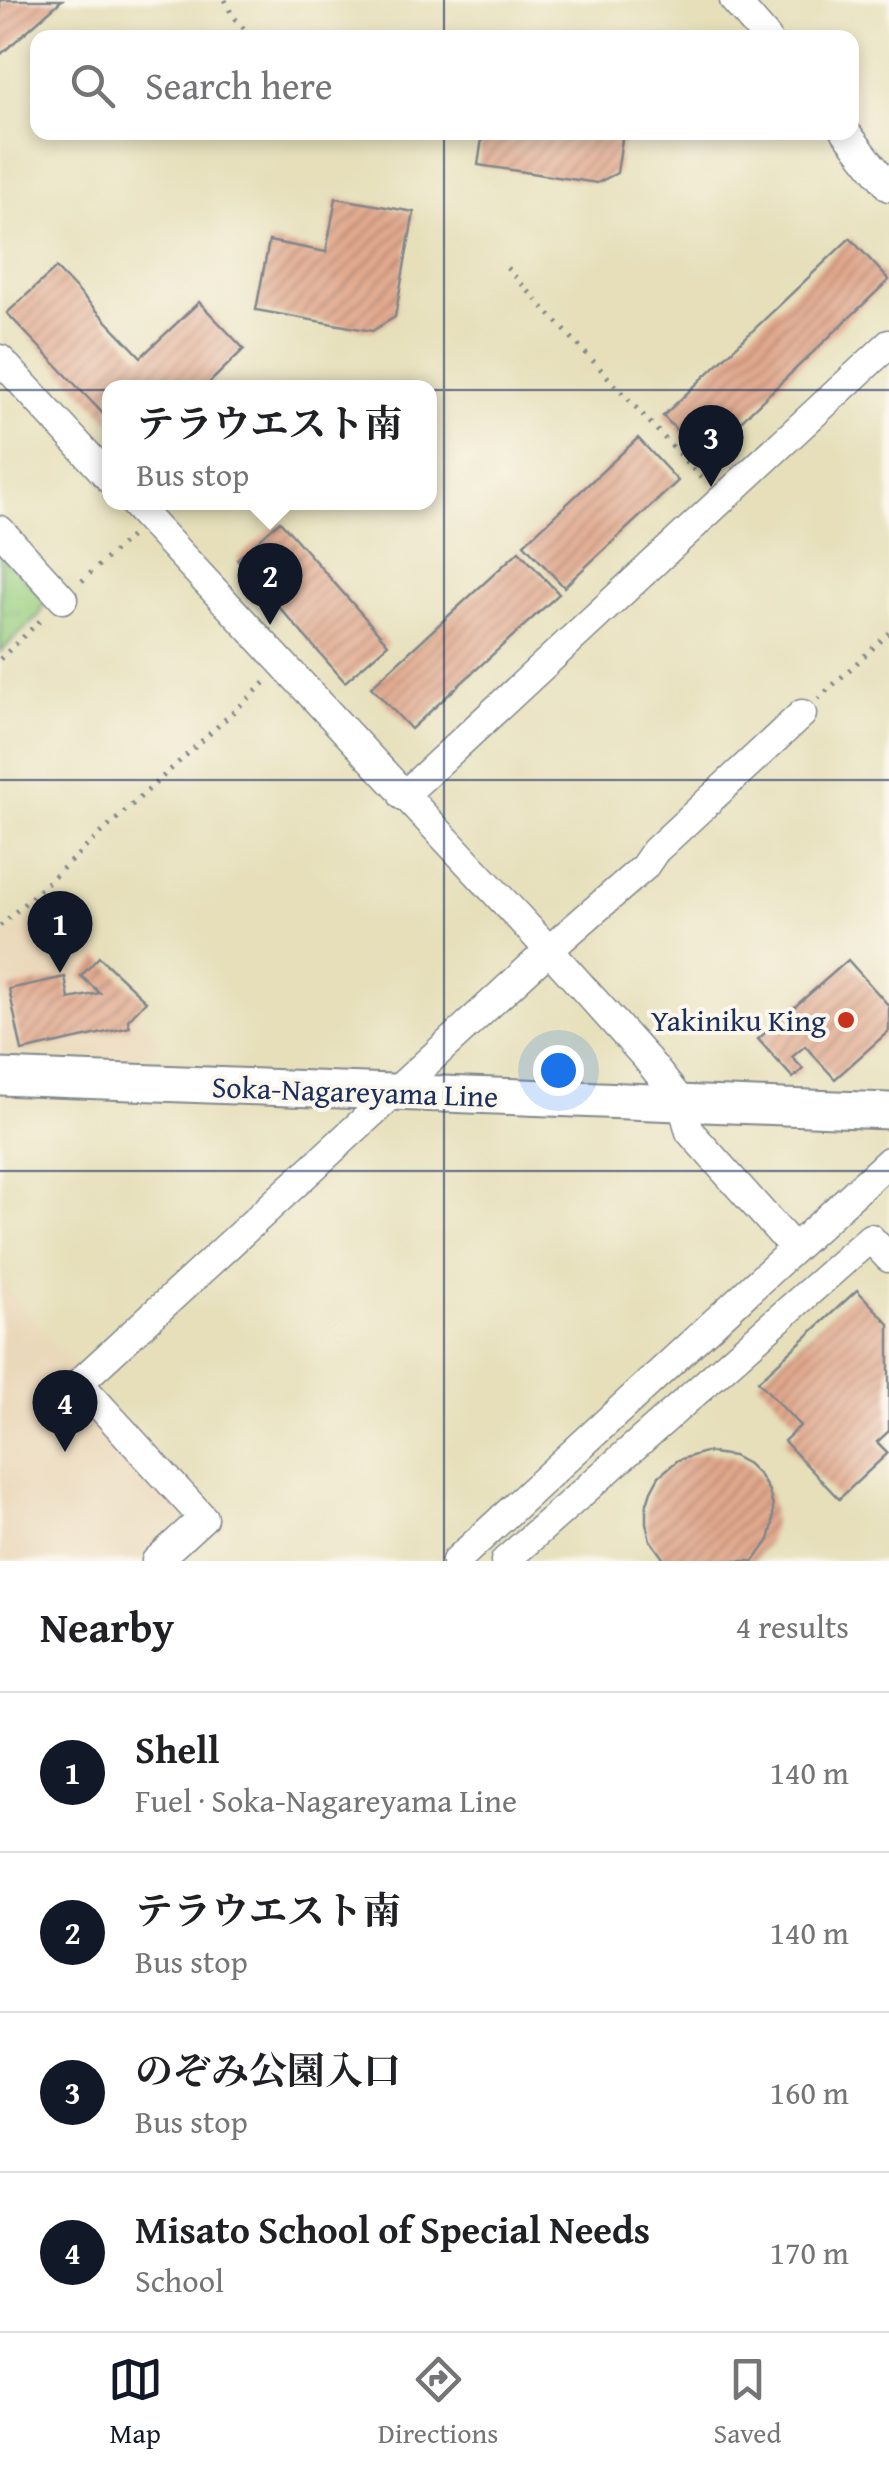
<!DOCTYPE html>
<html lang="en">
<head>
<meta charset="utf-8">
<style>
	body { margin:0; font-family:"Gentium Book Plus","Noto Serif JP",serif; background:#f2f2f2; color:#202124 }
	.you { position:absolute; left:558px; top:1070px; width:35px; height:35px; margin:-25px; border:8px solid #fff; border-radius:50%; background:#1a73e8; box-shadow:0 0 0 15px #1a73e833 }
	.badge { display:grid; place-items:center; width:65px; height:65px; border-radius:50%; background:#111827; color:#fff; font-size:32px; font-weight:700 }
	.pin { position:absolute; translate:-50% -82px; filter:drop-shadow(0 2px 5px #0008) }
	.pin::after { content:''; position:absolute; top:52px; width:35px; height:30px; background:inherit; clip-path:polygon(0 0,100% 0,50% 100%) }
	.popup { position:absolute; left:102px; top:380px; width:335px; height:130px; box-sizing:border-box; display:grid; place-content:center; border-radius:20px; background:#fff; filter:drop-shadow(0 2px 8px #0005); font-size:32px; white-space:nowrap; color:#757577 }
	.popup b { font-size:38px; color:#202124 }
	.popup::after { content:''; position:absolute; left:50%; top:100%; margin-left:-20px; border:20px solid transparent; border-top-color:#fff }
	.list { margin:0; padding:0; list-style:none }
	h2 { display:flex; justify-content:space-between; align-items:center; height:130px; margin:0; padding:0 40px; font-size:42px }
	h2 small { font-size:32px; font-weight:400; color:#757577 }
	.list li { display:grid; grid-template-columns:65px 1fr auto; gap:30px; align-items:center; box-sizing:border-box; height:160px; padding:0 40px; border-top:2px solid #e0e0e0 }
	.list b { display:block; font-size:38px; white-space:nowrap }
	.list p { margin:0; font-size:32px; white-space:nowrap; color:#757577 }
	.list em { font-size:32px; font-style:normal; color:#757577 }
	.icon { flex:none; width:55px; height:55px; fill:none; stroke:currentColor; stroke-width:2; stroke-linecap:round; stroke-linejoin:round }
	.map { position:relative; flex:none; width:889px; height:1561px; overflow:hidden }
	.search { position:absolute; background:#fff; box-shadow:0 5px 15px #0003; left:30px; right:30px; top:30px; height:110px; display:flex; align-items:center; gap:25px; box-sizing:border-box; padding:0 35px; border-radius:20px; color:#757577; font-size:38px }
	.sheet { height:770px; background:#fff }
	nav { display:flex; justify-content:space-around; align-items:center; box-sizing:border-box; height:140px; border-top:2px solid #e0e0e0; background:#fff; font-size:28px; color:#757577 }
	nav a { display:grid; justify-items:center; gap:5px }
	nav .on { color:#111827 }
	.map>svg:first-child { display:block }
	.built { fill:#ead8ba }
	.grass { fill:url(#grass-tufts); stroke:#5a7f70; stroke-width:2.5 }
	.building { fill:url(#building-hatch) }
	.lines { fill:none; stroke-linecap:round; stroke-linejoin:round }
	.minor-casing { stroke:#80878c; stroke-width:31 }
	.major-casing { stroke:#80878c; stroke-width:39 }
	.path { stroke:#80878c; stroke-width:5; stroke-dasharray:2.5 8; stroke-linecap:butt }
	.minor { stroke:#fff; stroke-width:28 }
	.major { stroke:#fff; stroke-width:35 }
	.grid { fill:none; stroke:#1b2f5e; stroke-width:2.5; stroke-opacity:0.55 }
	.poi-dot { fill:#c8321e; stroke:#fbf7ec; stroke-width:4 }
	.labels { text-anchor:middle; dominant-baseline:central; stroke-width:8; stroke-linejoin:round; paint-order:stroke }
	.poi-label { font-size:30px; fill:#1b2f5e; stroke:#fbf7ec; text-anchor:end }
	.street-label { font-size:30px; fill:#1b2f5e; stroke:#fbf7ec }
</style>
</head>
<body>
<div class="map">
<svg width="889" height="1561" viewBox="0 0 889 1561">
	<defs>
		<pattern id="grass-tufts" width="24" height="20" patternUnits="userSpaceOnUse" patternTransform="scale(2.5)"><rect width="24" height="20" fill="#9acf81"/><path d="M3 7l-1-3M5 7V3M7 7l1-3M15 17l-1-3M17 17v-4M19 17l1-3" fill="none" stroke="#84b272"/></pattern>
		<pattern id="building-hatch" width="6" height="6" patternUnits="userSpaceOnUse" patternTransform="scale(2.5)"><rect width="6" height="6" fill="#e1a88c"/><path d="M-1 1l2-2M0 6l6-6M5 7l2-2" fill="none" stroke="#b68976"/></pattern>
	</defs>
	<rect width="100%" height="100%" fill="#fbf7ec"/>
	<filter id="ink" filterUnits="userSpaceOnUse"><feTurbulence type="fractalNoise" baseFrequency=".01" numOctaves="2"/><feDisplacementMap in="SourceGraphic" scale="20" xChannelSelector="R" yChannelSelector="G"/><feConvolveMatrix kernelMatrix="1 2 1 2 8 2 1 2 1" color-interpolation-filters="sRGB"/></filter>
	<filter id="wash" filterUnits="userSpaceOnUse"><feTurbulence type="fractalNoise" baseFrequency=".0048" numOctaves="4" result="noise"/><feDisplacementMap in="SourceGraphic" scale="40" xChannelSelector="R" yChannelSelector="G"/><feGaussianBlur stdDeviation="2.25" result="paint"/><feColorMatrix in="noise" values="0 0 0 0 0 0 0 0 0 0 0 0 0 0 0 0 0 1.4 0 .05"/><feComposite in="paint" operator="in"/></filter>
	<g filter="url(#wash)">
		<rect width="100%" height="100%" fill="#e6dfba"/>
		<g class="built">
			<path d="M48,898l100,105 -12,12 25,27 -18,17 -143,-7v-109z"/>
			<path d="M0,1282l75,85 -3,22 117,126 -52,46h-137z"/>
		</g>
		<path class="grass" d="M0,550l45,50 -6,15 -39,37z"/>
		<g id="blocks">
			<g class="building">
				<path d="M0,0h62l-62,55z"/>
				<path d="M483,132h140l-6,41 -20,10 -119,-18z"/>
				<path d="M336,198l78,14 -19,105 -23,14 -116,-21 13,-69 57,11z"/>
				<path d="M850,238l39,42 -186,177 -40,-41z"/>
				<path d="M56,268l85,89 58,-55 45,47 -40,39h-94v33l-103,-108z"/>
				<path d="M638,438l40,43 -114,106 -40,-43z"/>
				<path d="M280,521l108,123 -43,38 -108,-123z"/>
				<path d="M519,551l40,43 -148,135 -40,-42z"/>
				<path d="M99,957l47,44 -18,19 2,7 -108,24 -13,-62 56,-12 4,22 31,-6 -19,-17z"/>
				<path d="M848,960l41,46v25l-54,48 -30,-33 -13,11 11,12 -10,9 -35,-39z"/>
				<path d="M857,1290l32,34v107l-12,11 11,11 -49,46 -55,-58 16,-15 -42,-45z"/>
				<path d="M705,1452l28,4 15,8 12,12 9,15 4,16v17l-4,16 -15,21h-89l-15,-21 -4,-17v-16l5,-16 8,-15 19,-16z"/>
			</g>
		</g>
	</g>
	<g filter="url(#ink)">
		<use href="#blocks" fill-opacity="0" stroke="#80878c" stroke-width="2.5"/>
		<g class="lines">
			<defs>
				<g id="minor">
					<path d="M734,0l33,38"/>
					<path d="M846,132l43,55"/>
					<path d="M0,359l110,120"/>
					<path d="M132,502l417,448 98,109 35,44 8,29 104,116"/>
					<path d="M0,530l63,69"/>
					<path d="M403,796l486,-452"/>
					<path d="M156,1561l47,-43 -124,-135 470,-433 95,-83 11,-16 147,-137"/>
					<path d="M456,1561l433,-400"/>
					<path d="M505,1561l365,-323 19,20"/>
				</g>
				<path id="major" d="M0,1077l889,34"/>
			</defs>
			<use href="#minor" class="minor-casing"/>
			<use href="#major" class="major-casing"/>
			<g class="path">
				<path d="M225,0l7,15 20,23"/>
				<path d="M507,268l198,214"/>
				<path d="M82,581l51,-47"/>
				<path d="M0,659l45,-43"/>
				<path d="M818,699l71,-66"/>
				<path d="M0,926l267,-245"/>
			</g>
			<use href="#minor" class="minor"/>
			<use href="#major" class="major"/>
		</g>
	</g>
	<path class="grid" d="M444,0v38M444,132v1429M0,390h889M0,780h889M0,1171h889"/>
	<circle class="poi-dot" cx="846" cy="1020" r="10"/>
	<g class="labels">
		<g class="poi-label">
			<text x="826" y="1020">Yakiniku King</text>
		</g>
		<g class="street-label">
			<text transform="translate(355 1091) rotate(2)">Soka-Nagareyama Line</text>
		</g>
	</g>
</svg>
<div class="you"></div>
<div class="pin badge" style="left:60px;top:973px">1</div>
<div class="pin badge" style="left:270px;top:625px">2</div>
<div class="popup"><b>テラウエスト南</b>Bus stop</div>
<div class="pin badge" style="left:711px;top:487px">3</div>
<div class="pin badge" style="left:65px;top:1452px">4</div>
<div class="search"><svg class="icon" aria-label="search" viewBox="0 0 24 24"><circle cx="10" cy="10" r="6"/><path d="M15 15l6 6"/></svg>Search here</div>
</div>
<section class="sheet">
<h2>Nearby<small>4 results</small></h2>
<ul class="list">
<li><span class="badge">1</span><div><b>Shell</b><p>Fuel · Soka-Nagareyama Line</p></div><em>140 m</em></li>
<li><span class="badge">2</span><div><b>テラウエスト南</b><p>Bus stop</p></div><em>140 m</em></li>
<li><span class="badge">3</span><div><b>のぞみ公園入口</b><p>Bus stop</p></div><em>160 m</em></li>
<li><span class="badge">4</span><div><b>Misato School of Special Needs</b><p>School</p></div><em>170 m</em></li>
</ul>
</section>
<nav>
<a class="on"><svg class="icon" aria-label="map" viewBox="0 0 24 24"><path d="M3 6l6-2 6 2 6-2v14l-6 2-6-2-6 2zM9 4v14M15 6v14"/></svg>Map</a>
<a><svg class="icon" aria-label="directions" viewBox="0 0 24 24"><path d="M12 3l9 9-9 9-9-9zM9 14v-3h6M13 9l2 2-2 2"/></svg>Directions</a>
<a><svg class="icon" aria-label="saved" viewBox="0 0 24 24"><path d="M7 4h10v16l-5-4-5 4z"/></svg>Saved</a>
</nav>
</body>
</html>
